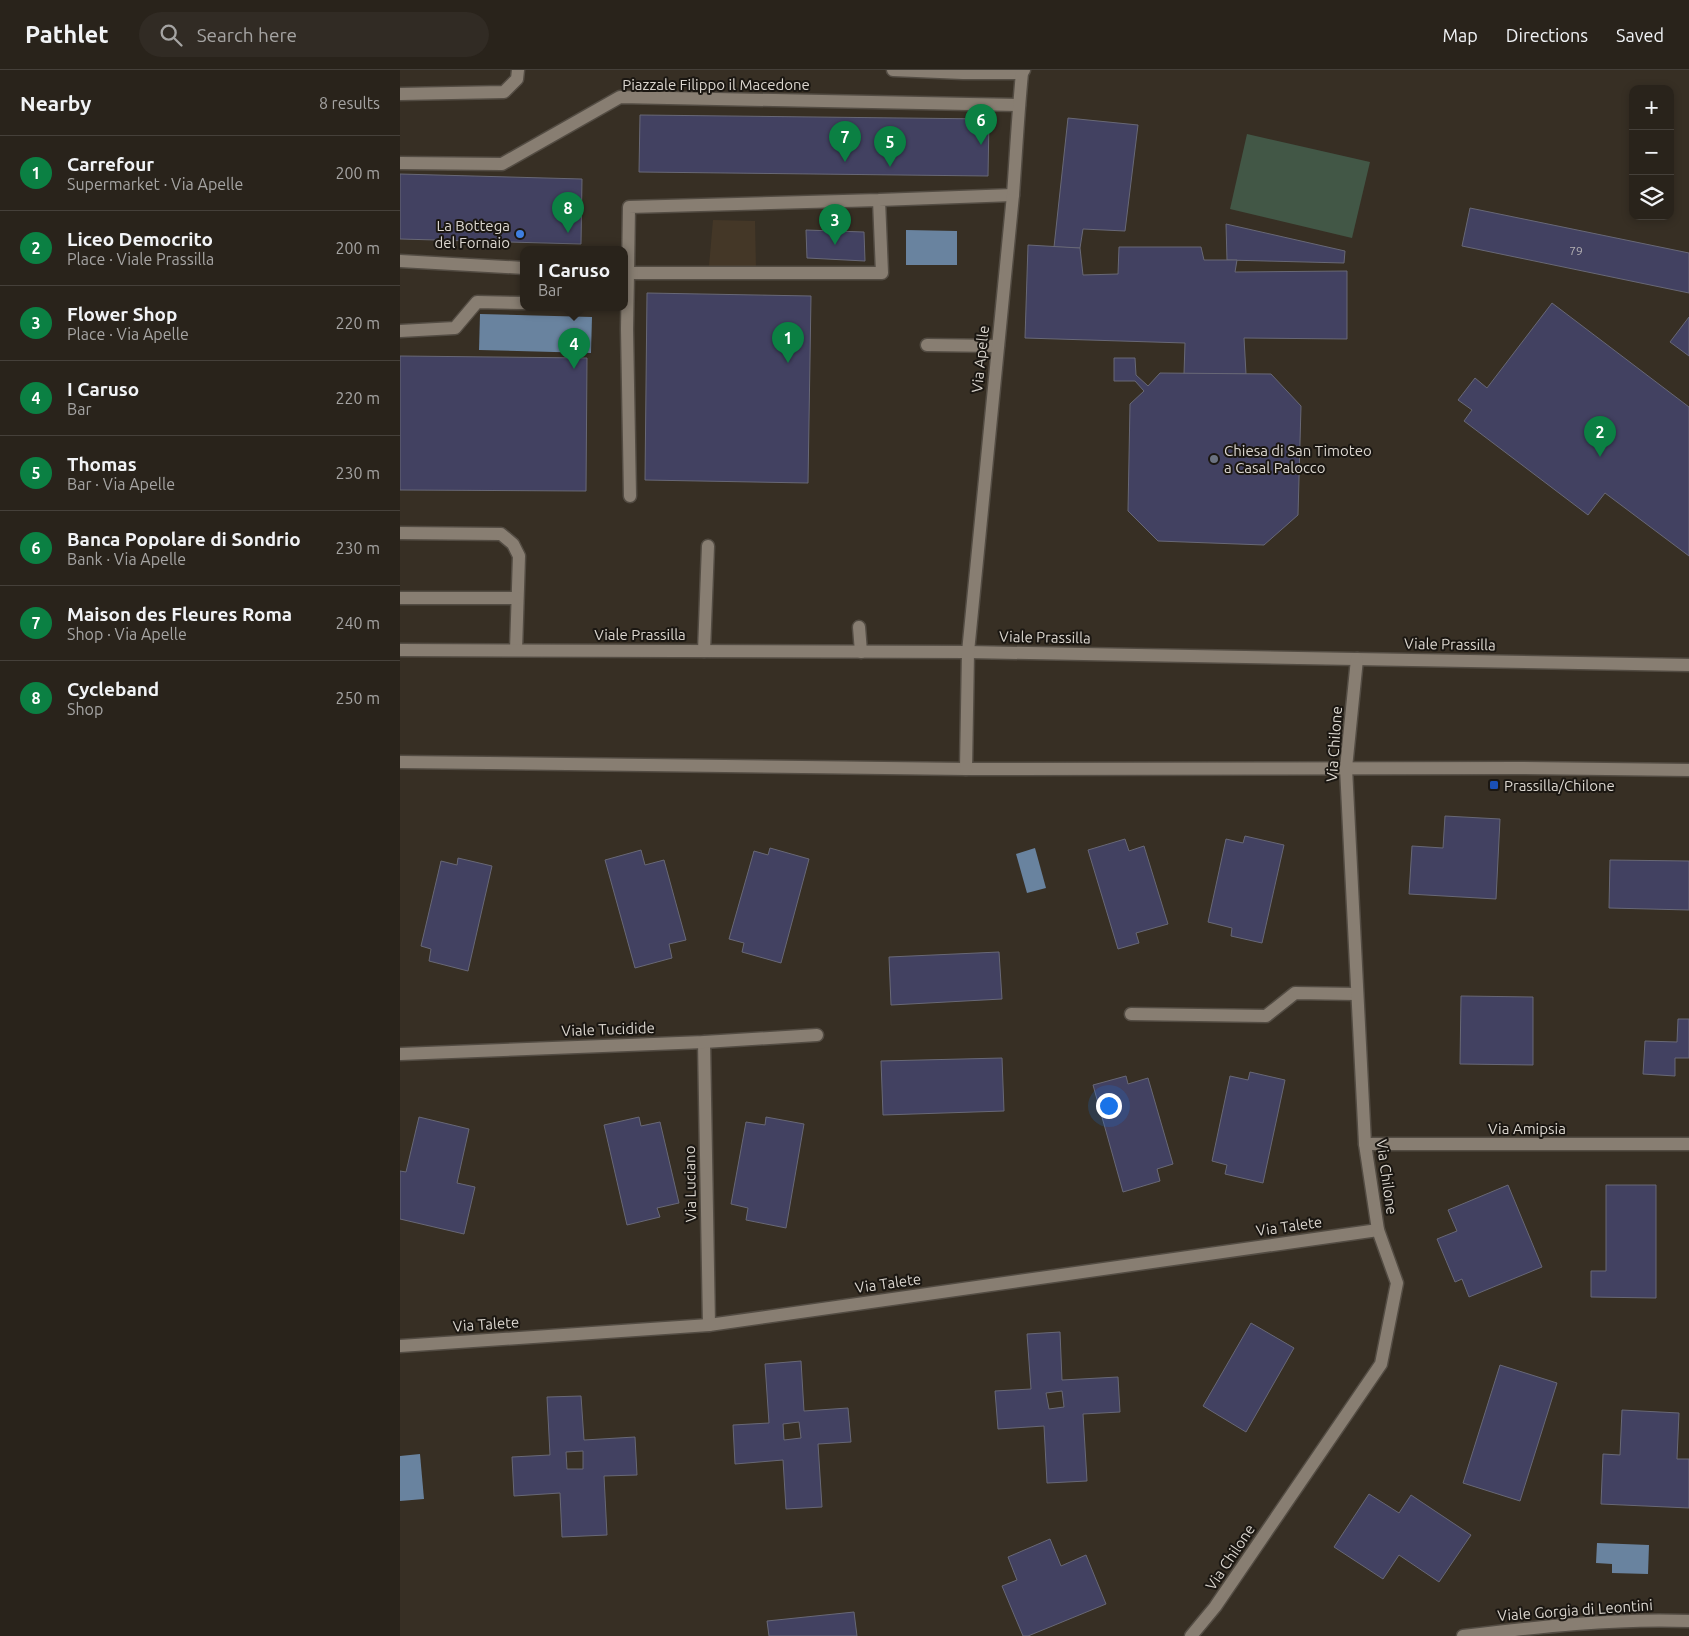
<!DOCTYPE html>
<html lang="en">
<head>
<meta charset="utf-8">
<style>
	body { margin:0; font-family:Ubuntu,sans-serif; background:#312b24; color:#f1f3f6 }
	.controls { position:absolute; right:15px; top:15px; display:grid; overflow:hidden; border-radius:10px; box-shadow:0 2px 8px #0003 }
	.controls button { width:45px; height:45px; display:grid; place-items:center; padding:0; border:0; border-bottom:1px solid #45403a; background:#29231b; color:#f1f3f6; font:25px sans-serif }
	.you { position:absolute; left:708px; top:1035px; width:18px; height:18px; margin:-12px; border:4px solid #fff; border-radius:50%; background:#1a73e8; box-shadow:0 0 0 8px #1a73e833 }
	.badge { display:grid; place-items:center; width:32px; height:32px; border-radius:50%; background:#0b8043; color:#fff; font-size:16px; font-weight:700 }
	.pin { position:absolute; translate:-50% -41px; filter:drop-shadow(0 1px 2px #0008) }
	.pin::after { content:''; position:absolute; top:26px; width:18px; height:15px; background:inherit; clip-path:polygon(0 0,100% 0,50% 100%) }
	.popup { position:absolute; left:120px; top:176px; width:108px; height:65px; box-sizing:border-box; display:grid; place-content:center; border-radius:10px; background:#29231b; filter:drop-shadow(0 1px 4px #0005); font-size:16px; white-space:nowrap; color:#a5a4a3 }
	.popup b { font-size:19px; color:#f1f3f6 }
	.popup::after { content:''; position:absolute; left:50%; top:100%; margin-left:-10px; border:10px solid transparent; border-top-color:#29231b }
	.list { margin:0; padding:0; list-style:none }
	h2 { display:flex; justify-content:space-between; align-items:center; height:65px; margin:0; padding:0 20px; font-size:21px }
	h2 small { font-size:16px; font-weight:400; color:#a5a4a3 }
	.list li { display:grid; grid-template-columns:32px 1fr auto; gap:15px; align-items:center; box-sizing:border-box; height:75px; padding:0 20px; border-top:1px solid #45403a }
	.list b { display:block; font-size:19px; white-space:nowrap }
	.list p { margin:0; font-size:16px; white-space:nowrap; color:#a5a4a3 }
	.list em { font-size:16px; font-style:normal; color:#a5a4a3 }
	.icon { flex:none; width:28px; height:28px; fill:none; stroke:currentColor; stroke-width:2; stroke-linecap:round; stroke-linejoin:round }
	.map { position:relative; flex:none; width:1289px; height:1566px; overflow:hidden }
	header { display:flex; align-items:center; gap:30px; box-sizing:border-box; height:70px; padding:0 25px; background:#29231b; border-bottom:1px solid #45403a }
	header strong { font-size:24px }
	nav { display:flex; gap:28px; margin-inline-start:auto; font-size:18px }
	.search { width:350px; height:45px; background:#312b24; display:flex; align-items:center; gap:12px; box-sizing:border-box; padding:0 18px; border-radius:28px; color:#a5a4a3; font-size:19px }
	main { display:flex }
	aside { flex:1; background:#29231b }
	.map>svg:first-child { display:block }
	.built { fill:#443727 }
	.green { fill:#425746 }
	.water { fill:#69839f }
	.building { fill:#424161; stroke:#686876; fill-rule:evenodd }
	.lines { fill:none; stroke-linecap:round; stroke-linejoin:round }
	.minor-casing { stroke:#534c43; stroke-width:15 }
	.minor { stroke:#887e72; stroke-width:12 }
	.shop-dot { fill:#3f7fe0; stroke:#1b1712; stroke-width:2 }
	.worship-dot { fill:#6b7280; stroke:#1b1712; stroke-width:2 }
	.transit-dot { fill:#1a4fb4; stroke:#1b1712; stroke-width:2 }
	.labels { text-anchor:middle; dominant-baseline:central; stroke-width:4; stroke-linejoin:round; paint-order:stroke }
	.number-label { font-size:12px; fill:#b5b1b4 }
	.street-label { font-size:15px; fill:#dbd6cf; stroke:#1b1712 }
	.poi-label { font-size:15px; fill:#dbd6cf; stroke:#1b1712; text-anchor:start }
</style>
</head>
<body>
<header>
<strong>Pathlet</strong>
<div class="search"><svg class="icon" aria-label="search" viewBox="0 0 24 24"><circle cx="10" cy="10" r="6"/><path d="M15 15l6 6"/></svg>Search here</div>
<nav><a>Map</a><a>Directions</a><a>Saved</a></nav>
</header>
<main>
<aside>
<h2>Nearby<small>8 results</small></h2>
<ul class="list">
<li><span class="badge">1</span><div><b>Carrefour</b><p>Supermarket · Via Apelle</p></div><em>200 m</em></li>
<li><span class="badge">2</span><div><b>Liceo Democrito</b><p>Place · Viale Prassilla</p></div><em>200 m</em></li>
<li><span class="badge">3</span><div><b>Flower Shop</b><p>Place · Via Apelle</p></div><em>220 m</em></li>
<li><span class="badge">4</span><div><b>I Caruso</b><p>Bar</p></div><em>220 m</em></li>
<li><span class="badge">5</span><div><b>Thomas</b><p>Bar · Via Apelle</p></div><em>230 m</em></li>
<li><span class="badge">6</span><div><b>Banca Popolare di Sondrio</b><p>Bank · Via Apelle</p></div><em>230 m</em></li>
<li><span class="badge">7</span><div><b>Maison des Fleures Roma</b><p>Shop · Via Apelle</p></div><em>240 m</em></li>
<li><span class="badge">8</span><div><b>Cycleband</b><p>Shop</p></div><em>250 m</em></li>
</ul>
</aside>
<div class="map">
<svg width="1289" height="1566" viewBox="0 0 1289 1566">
	<rect width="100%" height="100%" fill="#372f24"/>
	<path class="built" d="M313,150l42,1 1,47 -47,-2z"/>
	<path class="green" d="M847,64l123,28 -18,76 -122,-29z"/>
	<g class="water">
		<path d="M506,160l51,1v34h-51z"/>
		<path d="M80,244l112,3 -1,36 -112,-3z"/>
		<path d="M635,778l11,40 -19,5 -11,-39z"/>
		<path d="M20,1384l4,45 -24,2v-45z"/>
		<path d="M1197,1473l52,2 -1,29 -36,-1v-9l-16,-1z"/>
	</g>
	<g class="building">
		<path d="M240,45l349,4 -1,57 -349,-4z"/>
		<path d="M668,48l70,7 -13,106 -42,-2 -3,19 -26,-1z"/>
		<path d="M0,104l182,5 -1,65 -181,-5z"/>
		<path d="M1070,138l219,45v40l-227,-47z"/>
		<path d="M826,154l119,27 -1,12 -117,-3z"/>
		<path d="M406,160l58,2 1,29 -58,-3z"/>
		<path d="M628,175l52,3 3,27 35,-1 1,-27h82l3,13h33l-2,12 112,-1v68l-103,-1 2,36h-62l1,-31 -160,-5z"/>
		<path d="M247,223l164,3 -3,187 -163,-3z"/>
		<path d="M1152,233l137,104v149l-84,-63 -17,22 -124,-94 8,-11 -14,-10 17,-22 12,10z"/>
		<path d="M1289,247v39l-19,-14z"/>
		<path d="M0,286l187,2 -1,133 -186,-1z"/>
		<path d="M714,288h21l1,17 12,11 12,-13 111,1 30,32 -3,109 -34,30 -106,-4 -30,-30 2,-107 14,-13 -9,-10h-21z"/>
		<path d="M1045,746l55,3 -4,80 -87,-5 3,-48 31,2z"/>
		<path d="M845,766l39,9 -22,98 -31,-7 1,-8 -24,-6 18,-83 17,4z"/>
		<path d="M725,769l4,12 15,-5 24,78 -32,9 3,10 -21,6 -30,-99z"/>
		<path d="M370,778l39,11 -28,104 -39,-11 2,-9 -15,-4 25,-88 14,4z"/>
		<path d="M241,780l4,15 19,-5 22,80 -17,4 3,14 -37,10 -30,-108z"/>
		<path d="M58,788l34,8 -24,105 -39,-10 2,-12 -10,-3 20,-85 16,4z"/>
		<path d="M1210,790l79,1v49l-80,-2z"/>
		<path d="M599,882l3,47 -111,6 -2,-48z"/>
		<path d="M1061,926l72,1v68l-73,-1z"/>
		<path d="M1278,949h11v39h-14v18l-32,-2 2,-33 32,1z"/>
		<path d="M602,988l2,53 -121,4 -2,-54z"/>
		<path d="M850,1002l35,8 -22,103 -38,-9 2,-9 -15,-4 18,-85 18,4z"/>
		<path d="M726,1006l2,8 20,-6 25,86 -16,5 3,12 -37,11 -30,-107z"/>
		<path d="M19,1047l50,12 -12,54 18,4 -11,47 -64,-15v-48l6,1z"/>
		<path d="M239,1047l2,9 19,-4 19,81 -22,5 3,9 -33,8 -23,-100z"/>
		<path d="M366,1047l38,7 -18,104 -40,-8 2,-12 -17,-4 15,-82 19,3z"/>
		<path d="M1108,1115l34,82 -73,30 -7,-18 -7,3 -18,-43 20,-8 -9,-21z"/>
		<path d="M1206,1115h50v113l-65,-1v-26h15z"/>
		<path d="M851,1253l43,25 -48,84 -43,-26z"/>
		<path d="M660,1262l2,48 56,-3 2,35 -37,2 4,67 -40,2 -3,-57 -46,3 -3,-38 36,-2 -4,-55zM662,1321l2,16 -15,2 -3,-16z"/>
		<path d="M401,1291l3,50 44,-3 3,34 -33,2 4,63 -36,2 -3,-49 -48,4 -2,-39 36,-2 -4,-59zM399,1352l2,16 -17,2 -1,-16z"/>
		<path d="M1100,1295l57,18 -37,118 -57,-18z"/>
		<path d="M181,1326l3,44 51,-3 2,38 -33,1 3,59 -45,2 -2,-44 -46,3 -2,-39 38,-2 -3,-58zM183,1381v18h-16l-1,-17z"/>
		<path d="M1222,1340l57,3 -2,46h12v49l-88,-4 2,-50 17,1z"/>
		<path d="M969,1424l30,19 12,-18 60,40 -32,47 -40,-27 -16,24 -49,-32z"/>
		<path d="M650,1469l11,27 25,-11 20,49 -78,32h-5l-21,-50 15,-6 -9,-23z"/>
		<path d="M454,1542l3,24h-88l-2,-15z"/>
	</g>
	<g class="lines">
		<defs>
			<g id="minor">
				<path d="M493,0l70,3h59"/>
				<path d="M0,24l104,-2 13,-13 1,-9"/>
				<path d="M0,93l102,1 118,-67 399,8"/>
				<path d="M479,130l3,73h-254l1,-66 250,-7 134,-5"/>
				<path d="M0,191l124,7"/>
				<path d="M224,203h4l-1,56 3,167"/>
				<path d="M0,261l55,-3 22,-26 47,1"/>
				<path d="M527,275l71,1"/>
				<path d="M0,463l101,1 12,10 6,12 -3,94"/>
				<path d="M0,528h117"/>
				<path d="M459,557l2,25"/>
				<path d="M0,580l568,2 721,13"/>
				<path d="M304,581l4,-105"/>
				<path d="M0,692l566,7 556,-1 167,2"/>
				<path d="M566,699l2,-117 45,-457c3,-41 5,-81 9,-122l2,-3"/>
				<path d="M731,944l135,2 29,-23 62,1"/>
				<path d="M304,972l5,283"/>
				<path d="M0,984l304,-12 113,-7"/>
				<path d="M965,1074h324"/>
				<path d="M0,1276l309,-21 669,-95"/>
				<path d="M791,1566l24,-29 166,-243 16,-81 -19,-53 -13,-86 -19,-376 11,-109"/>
				<path d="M1063,1566c75,-9 151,-18 226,-15"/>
			</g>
		</defs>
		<use href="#minor" class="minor-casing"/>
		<use href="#minor" class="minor"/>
	</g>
	<circle class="shop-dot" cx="120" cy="164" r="5"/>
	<circle class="worship-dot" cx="814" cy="389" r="5"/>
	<rect class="transit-dot" x="1089" y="710" width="10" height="10" rx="2.5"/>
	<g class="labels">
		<g class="number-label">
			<text x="1176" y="180">79</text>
		</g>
		<g class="street-label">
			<text x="316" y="14">Piazzale Filippo il Macedone</text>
			<text transform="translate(580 289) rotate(-84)">Via Apelle</text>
			<text x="240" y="564">Viale Prassilla</text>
			<text transform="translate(645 567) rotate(1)">Viale Prassilla</text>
			<text transform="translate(1050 574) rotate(1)">Viale Prassilla</text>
			<text transform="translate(934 674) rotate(-86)">Via Chilone</text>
			<text transform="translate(208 959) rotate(-2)">Viale Tucidide</text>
			<text x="1127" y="1058">Via Amipsia</text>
			<text transform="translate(987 1107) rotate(82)">Via Chilone</text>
			<text transform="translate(290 1114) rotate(-91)">Via Luciano</text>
			<text transform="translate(889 1156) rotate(-8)">Via Talete</text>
			<text transform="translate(488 1213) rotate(-8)">Via Talete</text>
			<text transform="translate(86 1254) rotate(-4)">Via Talete</text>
			<text transform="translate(830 1487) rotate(-56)">Via Chilone</text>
			<text transform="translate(1175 1540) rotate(-4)">Viale Gorgia di Leontini</text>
		</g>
		<g class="poi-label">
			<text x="110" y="155" text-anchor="end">La Bottega<tspan x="110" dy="17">del Fornaio</tspan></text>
			<text x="824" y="380">Chiesa di San Timoteo<tspan x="824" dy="17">a Casal Palocco</tspan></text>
			<text x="1104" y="715">Prassilla/Chilone</text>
		</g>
	</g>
</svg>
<div class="controls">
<button>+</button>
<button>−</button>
<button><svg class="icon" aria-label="layers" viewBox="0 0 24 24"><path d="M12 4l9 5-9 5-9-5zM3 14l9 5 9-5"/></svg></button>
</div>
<div class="you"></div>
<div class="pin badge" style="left:388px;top:293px">1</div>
<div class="pin badge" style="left:1200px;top:387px">2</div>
<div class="pin badge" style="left:435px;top:175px">3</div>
<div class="pin badge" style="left:174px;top:299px">4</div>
<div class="popup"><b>I Caruso</b>Bar</div>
<div class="pin badge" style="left:490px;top:97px">5</div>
<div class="pin badge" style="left:581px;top:75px">6</div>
<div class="pin badge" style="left:445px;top:92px">7</div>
<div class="pin badge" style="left:168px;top:163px">8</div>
</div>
</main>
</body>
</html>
